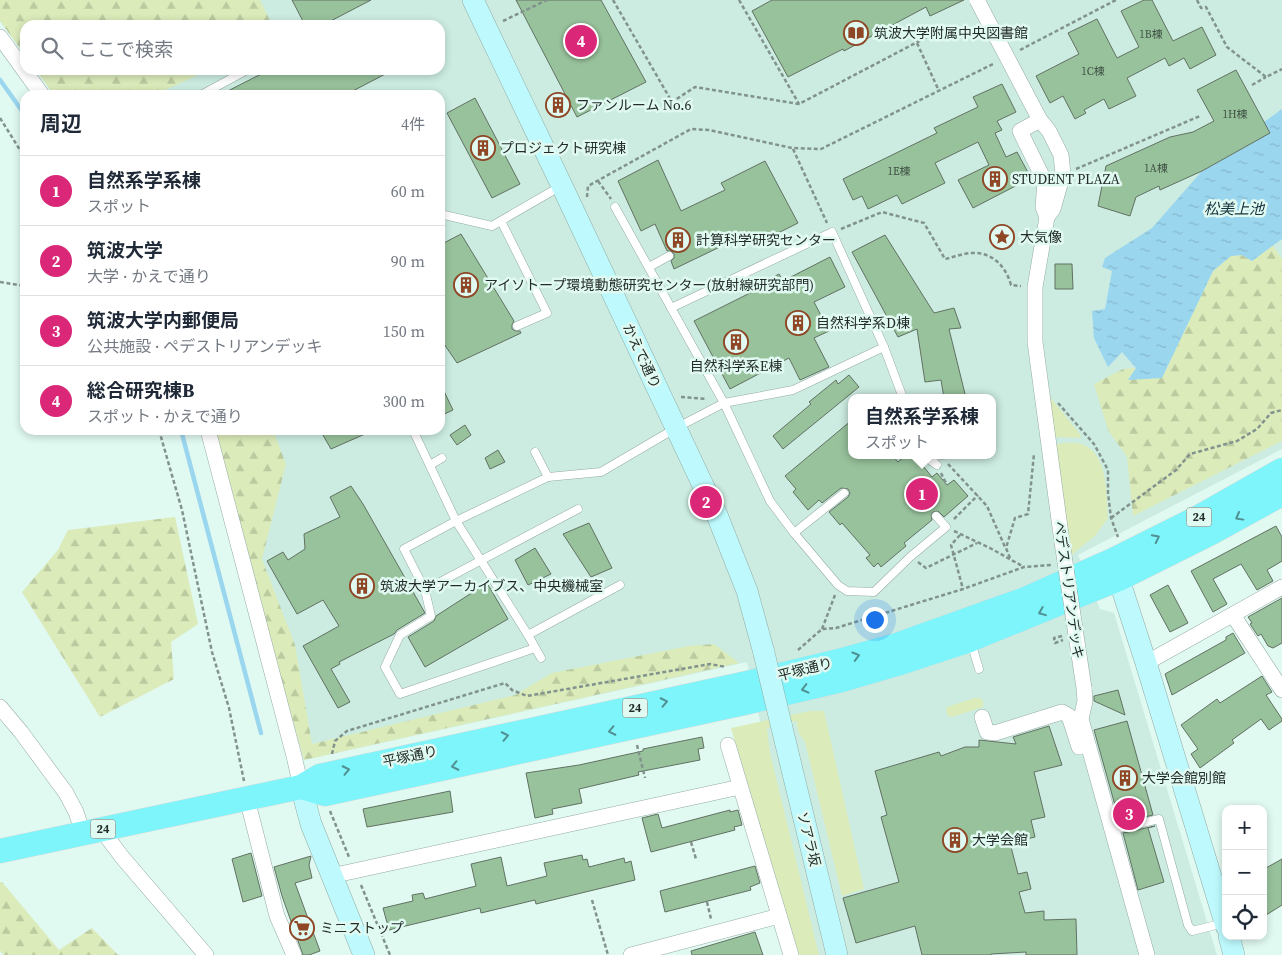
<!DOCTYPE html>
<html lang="ja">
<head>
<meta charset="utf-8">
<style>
	body { margin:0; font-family:"Source Serif 4","Noto Sans JP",serif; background:#f6f6f7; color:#1f2937 }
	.controls { position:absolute; right:15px; bottom:15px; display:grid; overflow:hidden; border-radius:10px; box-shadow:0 2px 8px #0003 }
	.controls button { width:45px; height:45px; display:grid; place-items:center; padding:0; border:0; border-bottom:1px solid #e0e1e3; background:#fff; color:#1f2937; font:25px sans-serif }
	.you { position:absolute; left:874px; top:619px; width:18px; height:18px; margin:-12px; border:4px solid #fff; border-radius:50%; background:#1a73e8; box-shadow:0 0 0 8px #1a73e833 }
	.badge { display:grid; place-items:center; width:32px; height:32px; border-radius:50%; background:#db2777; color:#fff; font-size:16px; font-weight:700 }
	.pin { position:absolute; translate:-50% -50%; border:2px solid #fff; box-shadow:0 1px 5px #0006 }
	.popup { position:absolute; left:848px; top:394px; width:148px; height:65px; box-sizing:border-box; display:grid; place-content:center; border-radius:10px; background:#fff; filter:drop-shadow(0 1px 4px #0005); font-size:16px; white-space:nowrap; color:#747a83 }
	.popup b { font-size:19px; color:#1f2937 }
	.popup::after { content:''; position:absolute; left:50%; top:100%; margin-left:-10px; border:10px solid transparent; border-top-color:#fff }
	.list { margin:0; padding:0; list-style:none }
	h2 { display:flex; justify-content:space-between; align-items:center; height:65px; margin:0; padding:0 20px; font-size:21px }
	h2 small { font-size:16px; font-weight:400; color:#747a83 }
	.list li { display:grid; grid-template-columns:32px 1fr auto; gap:15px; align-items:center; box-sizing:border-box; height:70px; padding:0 20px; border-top:1px solid #e0e1e3 }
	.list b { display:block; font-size:19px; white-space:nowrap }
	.list p { margin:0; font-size:16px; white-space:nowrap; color:#747a83 }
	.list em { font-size:16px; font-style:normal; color:#747a83 }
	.icon { flex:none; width:28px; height:28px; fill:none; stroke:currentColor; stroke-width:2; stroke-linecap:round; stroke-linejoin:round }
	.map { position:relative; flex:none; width:1282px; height:955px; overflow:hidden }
	.search { position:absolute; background:#fff; box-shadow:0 2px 8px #0003; left:20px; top:20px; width:425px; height:55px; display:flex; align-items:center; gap:12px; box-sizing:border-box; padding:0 18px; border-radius:15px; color:#747a83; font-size:19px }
	.panel { position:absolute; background:#fff; box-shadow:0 2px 8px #0003; left:20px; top:90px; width:425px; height:345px; border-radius:15px }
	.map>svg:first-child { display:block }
	.built { fill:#ccece1; fill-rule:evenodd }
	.grass { fill:#dbebba }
	.forest { fill:url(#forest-firs) }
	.water { fill:url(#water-ripples) }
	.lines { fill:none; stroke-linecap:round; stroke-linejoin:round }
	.stream { stroke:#9bd6ef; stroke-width:4.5 }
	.building { fill:#98c29c; stroke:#627163 }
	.lane-casing { stroke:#94aba4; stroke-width:9 }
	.street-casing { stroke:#94aba4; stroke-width:16 }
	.secondary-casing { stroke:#94aba4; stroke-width:22 }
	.primary-casing { stroke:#dcdddd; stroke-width:25 }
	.path { stroke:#82938e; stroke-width:2.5; stroke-dasharray:4 2.5; stroke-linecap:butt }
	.lane { stroke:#fff; stroke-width:8 }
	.street { stroke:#fff; stroke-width:15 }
	.secondary { stroke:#befafd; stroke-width:21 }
	.primary { stroke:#7df5fa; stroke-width:24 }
	.street-bridge-casing { stroke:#94aba4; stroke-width:16; stroke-linecap:butt }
	.secondary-bridge-casing { stroke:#94aba4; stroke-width:22; stroke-linecap:butt }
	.street-bridge { stroke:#fff; stroke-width:15 }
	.secondary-bridge { stroke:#befafd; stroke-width:21 }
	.oneway { stroke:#509092 }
	.labels { text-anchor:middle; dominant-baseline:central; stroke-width:5; stroke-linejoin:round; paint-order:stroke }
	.number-label { font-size:11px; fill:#405246 }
	.shield { fill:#e0f9f1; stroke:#5c6a65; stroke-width:1 }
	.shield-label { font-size:12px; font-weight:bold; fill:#232c29 }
	.poi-label { font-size:14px; fill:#232c29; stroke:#e0f9f1; text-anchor:start }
	.street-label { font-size:14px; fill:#232c29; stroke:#e0f9f1 }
	.water-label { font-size:15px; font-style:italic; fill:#14313c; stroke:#e0f9f1 }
</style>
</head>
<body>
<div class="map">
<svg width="1282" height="955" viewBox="0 0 1282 955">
	<defs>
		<pattern id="forest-firs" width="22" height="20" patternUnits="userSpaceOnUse" patternTransform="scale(1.25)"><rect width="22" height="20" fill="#dbebba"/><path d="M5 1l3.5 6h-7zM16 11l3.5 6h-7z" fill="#bccaa0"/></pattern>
		<pattern id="water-ripples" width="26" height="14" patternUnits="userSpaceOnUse" patternTransform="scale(1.25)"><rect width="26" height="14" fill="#9bd6ef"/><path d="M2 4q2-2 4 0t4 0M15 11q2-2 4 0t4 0" fill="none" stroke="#85b8cd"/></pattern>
	</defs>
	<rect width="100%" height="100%" fill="#e0f9f1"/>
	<path class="built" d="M0,0h1282v449l-204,106 22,54 14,4 103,342h-405l-65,-293 -443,98 -93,-330h229v-335h-386l-18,-25h404v-45h-415v30l-25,-34zM852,398h140v57h-140z"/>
	<g class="grass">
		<path d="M1050,397l30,37 1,4 -27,-1z"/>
		<path d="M1057,444c8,-1 17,-2 24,0 28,8 25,52 27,74l-13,18 -25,20 -14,-108z"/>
		<path d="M975,698h5l3,3v6l-31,10 -4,-1 -2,-6 1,-3z"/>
		<path d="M810,711h14l40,178 -22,7 -37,-154 -6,-8 -3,-13 -29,7 3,25 49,202h-21l-67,-227z"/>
	</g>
	<g class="forest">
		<path d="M0,0h260l12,25h-247v30l-25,-34z"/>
		<path d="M36,70h173l-55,25h-100z"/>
		<path d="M1272,244l10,15v182l-149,75 -6,-59 -19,-27 -14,-46 29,-15 13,-1 -8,11 34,-1 51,-107 18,-15 11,-1 10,6z"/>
		<path d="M211,430h62l13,34 -24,95 33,86 17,99 203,-49 37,-22 137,-27 25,-2 25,19 -435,97z"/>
		<path d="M175,517l23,107 -27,18 3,37 -74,38 -78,-125 36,-42 10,-20z"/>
		<path d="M0,882h2l57,68 33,-22 26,27h-114l-4,-4z"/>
	</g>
	<path class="water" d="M1282,109v130l-30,22 -10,-6 -11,1 -18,15 -51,107 -34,2 8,-12 -14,-16 -14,15 -14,-29 -2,-27 13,-2 7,-38 -10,-4 3,-9 47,-30 50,-57 68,-38 -6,-11z"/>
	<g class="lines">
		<g class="stream">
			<path d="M0,80l25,35"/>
			<path d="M181,430l80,303"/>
		</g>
	</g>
	<g class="building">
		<path d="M292,0h79l-48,25h-18z"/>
		<path d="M516,0h85l45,82 -69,35z"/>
		<path d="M772,0h192l-34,16 -4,-9 -82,44 -1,-2 -55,28 -36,-66z"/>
		<path d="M1144,0h8l21,41 29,-14 14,28 -26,14 -6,-11 -15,8 -4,-8 -38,20 9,18 -27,13 -5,-10 -20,11 2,3 -11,6 -12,-23 -13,7 -14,-27 43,-22 -11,-21 29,-14 20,39 22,-11 -18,-36z"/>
		<path d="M269,70h124l-48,25h-125z"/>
		<path d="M1236,70l34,63 -68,38 -42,19 -1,-4 -23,11 -6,19 -32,-10 8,-40 64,-29 23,-5 21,-11 -17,-31z"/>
		<path d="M1002,84l14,28 -19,9 5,9 -7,3 11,24 11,-5 14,26 -58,30 -15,-28 31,-15 -11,-23 -43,21 10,20 -43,21 -5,-9 -29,14 -6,-13 -9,4 -10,-21 94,-46 -3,-5 44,-21 -5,-10z"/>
		<path d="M475,98l45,86 -28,14 -45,-85z"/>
		<path d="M658,160l23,51 44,-21 -4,-7 44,-22 33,62 -40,20 -7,-11 -77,37 -3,-8 3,-3v-4l-3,-3h-4l-12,-27 -14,7 -23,-50z"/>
		<path d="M461,234l53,87 -2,4v4l4,2h4l1,2 -64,30 -17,-25v-93z"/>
		<path d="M885,235l49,78 20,-5 7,20 -12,1 17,69h-22l-3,-18 -16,2 -8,-53 -19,8 -46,-85z"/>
		<path d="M830,257l15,30 -31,15 15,29 -15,7 15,29 -29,13 -11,-22 -59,31 -36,-68 60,-30 -2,-3 27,-14 4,7z"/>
		<path d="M1055,264h17l1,25h-18z"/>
		<path d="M849,375l10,12 -76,62 -10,-13 38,-32 -2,-2 27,-22 2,4z"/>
		<path d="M440,383l13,27 -13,6z"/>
		<path d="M852,420v35h40l6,7 8,-7h8l18,22 5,-4 10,12 7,-5 14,16 -24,21 -6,-6 -5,1 -2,3 1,5 -28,23 2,3 -25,21 -3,-4 -4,4 -8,-9 4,-3 -28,-32 -2,2 -11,-13 19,-15 2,-4 -2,-4 -7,-1 -19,15 -3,-3 -11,10 -15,-18 3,-3 -11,-13z"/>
		<path d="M465,425l6,10 -14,10 -7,-10z"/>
		<path d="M320,430h54l-43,19z"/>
		<path d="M498,450l7,12 -15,7 -5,-11z"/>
		<path d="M351,486l12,18 62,109 -28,17 -3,4 -55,28 1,2 -9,5 19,33 -12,6 -35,-62 36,-20 -16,-26 -26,14 -30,-53 16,-9 5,8 17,-11 -1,-15 36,-17 -10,-20z"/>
		<path d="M589,523l23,45 -21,9 -28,-43z"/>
		<path d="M1276,526l6,11v24l-15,9 6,11 -16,9 -16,-26 -28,15 14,25 -14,8 -22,-41z"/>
		<path d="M535,548l16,26 -23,11 -13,-25z"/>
		<path d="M487,583l21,36 -83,48 -17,-30 26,-16 2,-5z"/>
		<path d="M1168,585l20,38 -18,9 -20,-37z"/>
		<path d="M1282,598v45l-9,5 -5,-2 -7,-12 -3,2 -8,-12 2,-1 -4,-6z"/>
		<path d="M1233,633l12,20 -73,42 -7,-21 61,-34v-3z"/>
		<path d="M1262,676l10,16 -6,3 16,24v2l-13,9 -8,-11 -29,21 2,3 -34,25 -9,-14 7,-5 -17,-24 36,-26 3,4z"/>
		<path d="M1118,690l7,25 -31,-14v-5z"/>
		<path d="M1127,721l26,94 -33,8 -26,-93z"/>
		<path d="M1049,726l13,39 -28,7 11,45 -14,3 4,17 -25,6 8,31 9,-2 4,17 -12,3 6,21 19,-2v9l32,-1 1,36h-51v-3l-35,2v1h-69l-7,-29 -59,17 -13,-45 56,-16 -18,-65 6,-2 -12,-44 64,-19 2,4 24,-9h14v-7l37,4 -3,-7z"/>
		<path d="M702,737l2,11 -6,1 2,11 -62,12 1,3 -60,14 3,14 -30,6 1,5 -18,4 -9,-45 53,-8 64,-14v-2z"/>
		<path d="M450,791l3,21 -86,15 -4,-18z"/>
		<path d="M730,810v2l8,-2 4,15 -8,2 1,3 -84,22 -9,-34 16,-4 4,14z"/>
		<path d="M1155,826l-7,2 16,54 -26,8 -15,-57z"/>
		<path d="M251,853l11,43 -19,6 -11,-43z"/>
		<path d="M582,855l1,5 4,-1 2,8 35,-9 1,5 6,-2 4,19 -99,24 -1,-4 -54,13 -1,-5 -91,22 -6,-22 30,-7 -1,-6 11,-2 2,6 51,-13 -5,-22 30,-7 6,29 40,-10 -3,-13z"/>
		<path d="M311,856l-2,9 3,13 -17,5 25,68 -11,4h-6l-21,-59 -8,-29z"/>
		<path d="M1282,859v46l-19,12v-44l3,-5z"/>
		<path d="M755,866l5,17 -10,4 1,3 -86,22 -5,-21z"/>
		<path d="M755,932l8,23h-71l-1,-4z"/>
	</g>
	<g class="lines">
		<defs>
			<g id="lane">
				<path d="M201,95l46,-25"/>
				<path d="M615,207l109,196 69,-13 91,-43"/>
				<path d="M440,214l52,12 69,-40"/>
				<path d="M501,221l46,92 -30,13"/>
				<path d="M649,267l20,-11"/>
				<path d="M671,308l161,-76 52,115 19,51"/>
				<path d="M413,430l43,91 72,114 92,-50"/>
				<path d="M535,452l13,25"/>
				<path d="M926,457l17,-2"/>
				<path d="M926,457l11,8"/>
				<path d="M430,465l12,-7"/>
				<path d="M794,533l50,-40"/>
				<path d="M425,590l153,-81"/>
				<path d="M528,635l13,23"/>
				<path d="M971,642l8,27"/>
				<path d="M535,648l-135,46 -15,-27 15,-32 31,-19 -6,-26 -21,-41 52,-28 92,-44 53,-5 75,-44 48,-25 46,98 24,32 44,52 9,6 27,1 36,-35 36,-30 -10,-11"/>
				<path d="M1113,830l46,-11 29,106 4,6 32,-8"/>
			</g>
			<g id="street">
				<path d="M0,37l42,58"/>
				<path d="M1030,101l10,19 -20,11 25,51 -2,25 4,10 -12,70v55l27,200"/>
				<path d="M1040,120l9,11 12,24 2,19 -10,35 -6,8"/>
				<path d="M208,430l86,326 7,31"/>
				<path d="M1233,615l49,75"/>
				<path d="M1146,663l136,-76"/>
				<path d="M1084,688l1,13 -4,18 66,236"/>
				<path d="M0,707l21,25 45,61 10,19 7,21"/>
				<path d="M982,717l5,15 8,1 67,-21 7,4 10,31"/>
				<path d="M728,745l63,210"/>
				<path d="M247,799l30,117 17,39"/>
				<path d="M101,829l21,28 84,98"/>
				<path d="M331,876l409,-89"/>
				<path d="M631,955l148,-39"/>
			</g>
			<g id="secondary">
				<path d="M473,0l89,186 155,329 30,76 17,62"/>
				<path d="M1114,564l32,99 80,263"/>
				<path d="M781,724l56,231"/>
				<path d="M301,787l10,37 53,131"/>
				<path d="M1229,936l5,19"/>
			</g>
			<g id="primary">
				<path d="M301,787l24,7 424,-92 93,-22 55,-16 73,-24 149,-61 92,-46 71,-39"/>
				<path d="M0,851l301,-64 19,-11 427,-93 91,-22 58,-16 129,-46 88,-39 86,-43 83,-47"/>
			</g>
		</defs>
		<use href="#lane" class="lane-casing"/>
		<use href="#street" class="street-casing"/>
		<use href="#secondary" class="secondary-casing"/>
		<use href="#primary" class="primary-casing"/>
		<g class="path">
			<path d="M613,0l59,102 23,-15 104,17 151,-79"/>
			<path d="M739,0l60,104"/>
			<path d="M1197,0l4,8 5,-1 21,40 39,30 16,-8"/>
			<path d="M503,21l44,-21"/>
			<path d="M917,43l22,48"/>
			<path d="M1020,50l96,-50"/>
			<path d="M1252,85l14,-8"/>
			<path d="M0,118l25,40"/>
			<path d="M793,149l34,74"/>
			<path d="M1076,169l124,-53"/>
			<path d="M598,181l13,18"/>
			<path d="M587,197l1,-11 103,-57 18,1 83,18 29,1 174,-86"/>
			<path d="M841,229l41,-17 42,11 21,36c9,-2 19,-6 27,-6 21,-1 34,14 39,32l10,1"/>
			<path d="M0,282l25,4"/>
			<path d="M681,397l26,2"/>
			<path d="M1058,403l36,41 14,26v23l3,25 7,19"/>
			<path d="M159,430l23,80 30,142 17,56 15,73"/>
			<path d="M948,464l39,42 18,41"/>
			<path d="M941,473l6,12"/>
			<path d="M1111,518l65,-48 14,-16 47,-13 20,-12 14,-16 11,-3"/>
			<path d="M954,519l24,-24"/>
			<path d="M954,531l36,17 34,19"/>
			<path d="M960,535l-9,10 12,44"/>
			<path d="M1010,558l-4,-10 9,-30 13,-4 6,-60"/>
			<path d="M918,562l8,6 51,-25"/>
			<path d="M822,629l13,-34"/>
			<path d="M1062,636l-8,2 1,5 8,-3"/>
			<path d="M798,650l24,-21 14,-1 127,-39 61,-22 28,-2"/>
			<path d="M637,745l8,33"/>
			<path d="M332,754l3,-13 12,-10 158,-48 7,7 15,6 183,-32 16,3"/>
			<path d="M330,811l19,46"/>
			<path d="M691,842l5,17"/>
			<path d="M361,885l29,70"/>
			<path d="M592,900l16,55"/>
			<path d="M707,902l4,17"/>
		</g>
		<use href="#lane" class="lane"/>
		<use href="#street" class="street"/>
		<use href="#secondary" class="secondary"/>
		<use href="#primary" class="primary"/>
		<defs>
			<g id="street-bridge">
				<path d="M977,0l53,101"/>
				<path d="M1062,542l22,146"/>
			</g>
			<path id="secondary-bridge" d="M764,653l17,71"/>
		</defs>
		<use href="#street-bridge" class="street-bridge-casing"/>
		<use href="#secondary-bridge" class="secondary-bridge-casing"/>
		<use href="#street-bridge" class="street-bridge"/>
		<use href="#secondary-bridge" class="secondary-bridge"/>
	</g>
	<defs><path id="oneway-chevron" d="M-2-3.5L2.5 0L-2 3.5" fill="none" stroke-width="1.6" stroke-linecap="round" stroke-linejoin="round" transform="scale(1.25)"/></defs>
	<g class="oneway">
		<use href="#oneway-chevron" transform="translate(1239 517) rotate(151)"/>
		<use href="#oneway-chevron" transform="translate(1156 538) rotate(-27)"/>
		<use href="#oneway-chevron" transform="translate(1042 612) rotate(158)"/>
		<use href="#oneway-chevron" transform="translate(856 656) rotate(-16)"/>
		<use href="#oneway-chevron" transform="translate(805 689) rotate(166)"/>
		<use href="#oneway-chevron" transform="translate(664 702) rotate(-12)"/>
		<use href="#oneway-chevron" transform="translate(612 731) rotate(168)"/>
		<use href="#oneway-chevron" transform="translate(505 736) rotate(-12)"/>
		<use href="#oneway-chevron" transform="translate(455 766) rotate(168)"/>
		<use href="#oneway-chevron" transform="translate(346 770) rotate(-12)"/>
	</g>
	<defs>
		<symbol id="library-ring" viewBox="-11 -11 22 22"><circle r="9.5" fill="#e0f9f1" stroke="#8e4625" stroke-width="1.5"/><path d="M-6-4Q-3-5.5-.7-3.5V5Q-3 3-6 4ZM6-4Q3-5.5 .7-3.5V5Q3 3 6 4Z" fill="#8e4625"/></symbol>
		<symbol id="building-ring" viewBox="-11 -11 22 22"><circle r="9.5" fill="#e0f9f1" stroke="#8e4625" stroke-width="1.5"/><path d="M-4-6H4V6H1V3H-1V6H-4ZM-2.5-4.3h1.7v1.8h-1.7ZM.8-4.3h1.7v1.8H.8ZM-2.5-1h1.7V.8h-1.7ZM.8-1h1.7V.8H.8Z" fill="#8e4625"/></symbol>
		<symbol id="sight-ring" viewBox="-11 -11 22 22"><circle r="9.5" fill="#e0f9f1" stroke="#8e4625" stroke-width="1.5"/><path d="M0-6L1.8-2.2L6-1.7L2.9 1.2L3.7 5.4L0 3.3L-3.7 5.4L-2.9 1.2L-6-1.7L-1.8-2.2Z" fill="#8e4625"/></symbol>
		<symbol id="supermarket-ring" viewBox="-11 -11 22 22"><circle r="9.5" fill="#e0f9f1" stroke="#8e4625" stroke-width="1.5"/><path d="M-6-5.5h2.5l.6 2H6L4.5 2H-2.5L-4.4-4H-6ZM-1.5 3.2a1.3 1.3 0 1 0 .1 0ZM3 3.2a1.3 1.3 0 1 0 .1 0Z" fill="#8e4625"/></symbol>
	</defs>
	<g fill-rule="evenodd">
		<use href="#library-ring" x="842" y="19" width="28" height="28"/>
		<use href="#building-ring" x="544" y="91" width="28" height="28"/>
		<use href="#building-ring" x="469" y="134" width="28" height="28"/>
		<use href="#building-ring" x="981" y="165" width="28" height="28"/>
		<use href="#sight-ring" x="988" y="223" width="28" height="28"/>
		<use href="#building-ring" x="664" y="226" width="28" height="28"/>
		<use href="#building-ring" x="452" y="271" width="28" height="28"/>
		<use href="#building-ring" x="784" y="309" width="28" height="28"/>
		<use href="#building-ring" x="722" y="328" width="28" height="28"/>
		<use href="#building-ring" x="348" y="572" width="28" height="28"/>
		<use href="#building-ring" x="1111" y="764" width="28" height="28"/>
		<use href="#building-ring" x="941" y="826" width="28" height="28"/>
		<use href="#supermarket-ring" x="288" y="914" width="28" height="28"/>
	</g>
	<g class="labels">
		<g class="number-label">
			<text x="1151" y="34">1B棟</text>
			<text x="1093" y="71">1C棟</text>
			<text x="1235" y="114">1H棟</text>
			<text x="1156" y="168">1A棟</text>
			<text x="899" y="171">1E棟</text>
		</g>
		<g class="shield">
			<rect x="1186.5" y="507.5" width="25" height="19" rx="4"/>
			<rect x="622.5" y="698.5" width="25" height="19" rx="4"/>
			<rect x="90.5" y="819.5" width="25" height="19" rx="4"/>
		</g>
		<g class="shield-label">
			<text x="1199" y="517">24</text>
			<text x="635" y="708">24</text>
			<text x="103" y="829">24</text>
		</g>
		<g class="poi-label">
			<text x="874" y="33">筑波大学附属中央図書館</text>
			<text x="576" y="105">ファンルーム No.6</text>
			<text x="500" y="148">プロジェクト研究棟</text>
			<text x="1012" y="179">STUDENT PLAZA</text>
			<text x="1020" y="237">大気像</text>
			<text x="696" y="240">計算科学研究センター</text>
			<text x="484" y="285">アイソトープ環境動態研究センター(放射線研究部門)</text>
			<text x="816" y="323">自然科学系D棟</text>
			<text x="736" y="366" text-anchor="middle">自然科学系E棟</text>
			<text x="380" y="586">筑波大学アーカイブス、中央機械室</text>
			<text x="1142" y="778">大学会館別館</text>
			<text x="972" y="840">大学会館</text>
			<text x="320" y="928">ミニストップ</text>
		</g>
		<g class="street-label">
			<text transform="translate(642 356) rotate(65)">かえで通り</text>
			<text transform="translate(1069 590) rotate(82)">ペデストリアンデッキ</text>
			<text transform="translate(805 669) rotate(-14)">平塚通り</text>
			<text transform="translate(410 756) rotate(-12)">平塚通り</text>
			<text transform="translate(809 839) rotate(76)">ソアラ坂</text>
		</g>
		<g class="water-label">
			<text x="1234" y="208">松美上池</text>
		</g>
	</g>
</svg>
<div class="controls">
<button>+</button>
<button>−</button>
<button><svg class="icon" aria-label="locate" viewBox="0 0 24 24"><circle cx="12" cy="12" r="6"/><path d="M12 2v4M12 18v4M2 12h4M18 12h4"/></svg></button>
</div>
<div class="you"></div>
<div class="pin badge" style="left:922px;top:494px">1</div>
<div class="popup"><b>自然系学系棟</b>スポット</div>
<div class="pin badge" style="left:706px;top:502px">2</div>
<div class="pin badge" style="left:1129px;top:814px">3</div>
<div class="pin badge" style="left:581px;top:41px">4</div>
<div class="search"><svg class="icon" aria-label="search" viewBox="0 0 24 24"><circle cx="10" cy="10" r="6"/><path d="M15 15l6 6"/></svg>ここで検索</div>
<section class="panel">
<h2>周辺<small>4件</small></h2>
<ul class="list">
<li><span class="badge">1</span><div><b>自然系学系棟</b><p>スポット</p></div><em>60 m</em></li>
<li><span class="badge">2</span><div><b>筑波大学</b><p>大学 · かえで通り</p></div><em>90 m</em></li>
<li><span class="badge">3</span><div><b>筑波大学内郵便局</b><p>公共施設 · ペデストリアンデッキ</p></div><em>150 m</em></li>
<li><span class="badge">4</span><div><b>総合研究棟B</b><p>スポット · かえで通り</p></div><em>300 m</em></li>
</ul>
</section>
</div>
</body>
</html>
